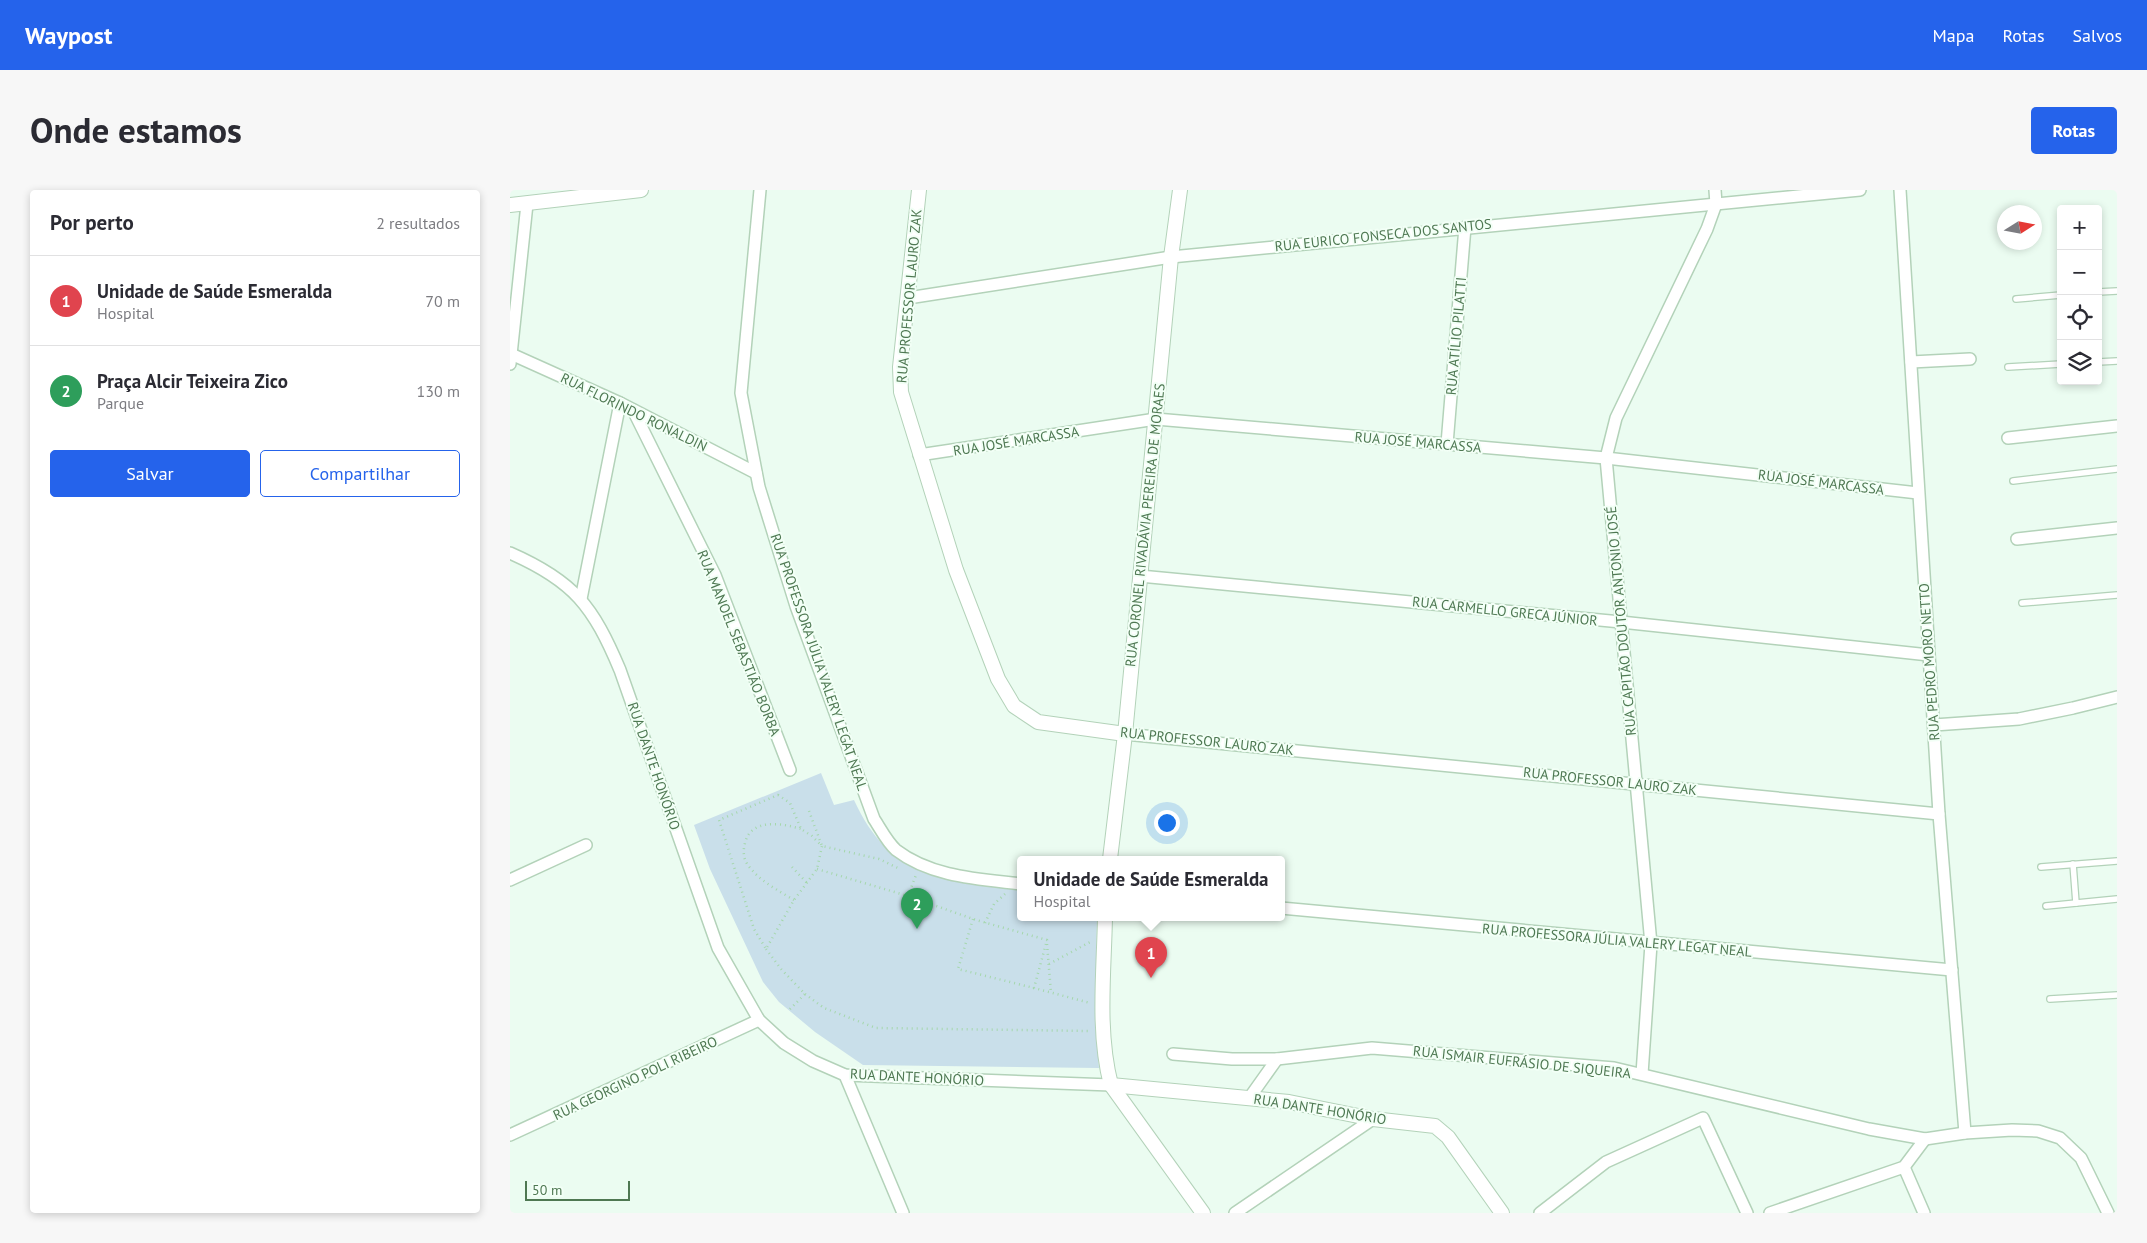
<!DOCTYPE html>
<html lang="pt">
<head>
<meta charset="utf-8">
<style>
	body { margin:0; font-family:"PT Sans",sans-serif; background:#f7f7f7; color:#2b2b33 }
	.controls { position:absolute; right:15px; top:15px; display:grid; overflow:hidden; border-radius:5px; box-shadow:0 2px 8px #0003 }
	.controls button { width:45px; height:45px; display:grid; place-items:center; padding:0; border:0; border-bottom:1px solid #e1e1e2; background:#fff; color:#2b2b33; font:25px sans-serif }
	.compass { position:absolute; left:1487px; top:15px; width:45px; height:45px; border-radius:50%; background:#fff; box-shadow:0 2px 8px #0003; rotate:79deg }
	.scale { position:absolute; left:15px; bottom:12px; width:105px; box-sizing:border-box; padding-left:5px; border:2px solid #4e7852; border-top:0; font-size:14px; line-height:18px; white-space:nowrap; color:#4e7852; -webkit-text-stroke:4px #f2fff6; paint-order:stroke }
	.you { position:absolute; left:656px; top:632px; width:18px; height:18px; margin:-12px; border:4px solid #fff; border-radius:50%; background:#1a73e8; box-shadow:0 0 0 8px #1a73e833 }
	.badge { display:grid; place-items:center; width:32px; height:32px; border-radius:50%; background:#2563eb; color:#fff; font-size:16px; font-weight:700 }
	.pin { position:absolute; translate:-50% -41px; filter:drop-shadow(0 1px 2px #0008) }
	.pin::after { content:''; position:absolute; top:26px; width:18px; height:15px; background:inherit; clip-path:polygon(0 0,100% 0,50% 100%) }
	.popup { position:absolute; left:507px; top:666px; width:268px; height:65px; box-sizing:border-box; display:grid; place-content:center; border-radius:5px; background:#fff; filter:drop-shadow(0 1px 4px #0005); font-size:16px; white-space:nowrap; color:#7c7c81 }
	.popup b { font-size:19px; color:#2b2b33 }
	.popup::after { content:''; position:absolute; left:50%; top:100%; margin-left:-10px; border:10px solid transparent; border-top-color:#fff }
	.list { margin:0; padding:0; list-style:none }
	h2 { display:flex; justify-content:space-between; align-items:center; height:65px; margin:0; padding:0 20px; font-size:21px }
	h2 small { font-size:16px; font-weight:400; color:#7c7c81 }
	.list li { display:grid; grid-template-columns:32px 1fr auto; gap:15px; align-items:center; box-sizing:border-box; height:90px; padding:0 20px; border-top:1px solid #e1e1e2 }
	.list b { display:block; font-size:19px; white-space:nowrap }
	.list p { margin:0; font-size:16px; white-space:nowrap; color:#7c7c81 }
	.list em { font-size:16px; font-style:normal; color:#7c7c81 }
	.actions { display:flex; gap:10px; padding:15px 20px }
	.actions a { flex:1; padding:11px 0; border:1px solid #2563eb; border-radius:5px; text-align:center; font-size:18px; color:#2563eb }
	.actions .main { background:#2563eb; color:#fff }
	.icon { flex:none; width:28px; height:28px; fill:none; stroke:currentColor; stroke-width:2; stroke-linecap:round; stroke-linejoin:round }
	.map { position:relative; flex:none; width:1607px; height:1023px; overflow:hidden; border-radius:5px }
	header { display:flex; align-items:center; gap:30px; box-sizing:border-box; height:70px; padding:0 25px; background:#2563eb; color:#fff }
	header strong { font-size:24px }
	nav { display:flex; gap:28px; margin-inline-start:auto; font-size:18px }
	.intro { display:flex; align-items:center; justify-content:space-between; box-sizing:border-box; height:120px; padding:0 30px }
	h1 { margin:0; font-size:35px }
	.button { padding:12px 22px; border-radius:5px; background:#2563eb; color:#fff; font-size:18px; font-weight:700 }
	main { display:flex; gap:30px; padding:0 30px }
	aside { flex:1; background:#fff; border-radius:5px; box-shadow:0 2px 8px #0003 }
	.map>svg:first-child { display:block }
	.green { fill:#c9dfea }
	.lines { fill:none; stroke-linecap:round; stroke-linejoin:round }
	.service-casing { stroke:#b3d2b9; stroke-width:8 }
	.minor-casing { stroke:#b3d2b9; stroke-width:14 }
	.tertiary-casing { stroke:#b3d2b9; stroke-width:16 }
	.path { stroke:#a5d7ac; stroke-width:2.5; stroke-dasharray:1 4; stroke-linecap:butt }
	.service { stroke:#fff; stroke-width:5.5 }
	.minor { stroke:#fff; stroke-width:11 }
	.tertiary { stroke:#fff; stroke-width:14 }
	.labels { text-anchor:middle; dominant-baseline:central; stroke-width:4; stroke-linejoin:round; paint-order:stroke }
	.street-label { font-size:14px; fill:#4e7852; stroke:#f2fff6 }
</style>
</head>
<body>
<header>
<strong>Waypost</strong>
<nav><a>Mapa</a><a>Rotas</a><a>Salvos</a></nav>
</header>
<div class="intro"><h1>Onde estamos</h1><a class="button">Rotas</a></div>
<main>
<aside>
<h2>Por perto<small>2 resultados</small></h2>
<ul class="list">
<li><span class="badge" style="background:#e0444e">1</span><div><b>Unidade de Saúde Esmeralda</b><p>Hospital</p></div><em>70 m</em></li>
<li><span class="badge" style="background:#2e9e5b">2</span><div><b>Praça Alcir Teixeira Zico</b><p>Parque</p></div><em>130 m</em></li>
</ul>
<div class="actions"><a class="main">Salvar</a><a>Compartilhar</a></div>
</aside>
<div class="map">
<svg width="1607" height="1023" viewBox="0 0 1607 1023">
	<rect width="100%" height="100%" fill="#ebfcf1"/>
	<path class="green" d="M311,583l13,32 20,-5c36,79 90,81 167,89v28h76l-2,104 4,47 -236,-3 -48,-33 -36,-30 -16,-20 -53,-113 -16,-44z"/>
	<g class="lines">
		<defs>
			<g id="service">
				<path d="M1588,102l19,-1"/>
				<path d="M1506,109l45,-4"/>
				<path d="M1588,172l19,-1"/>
				<path d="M1498,177l53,-3"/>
				<path d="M1503,291l104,-12"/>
				<path d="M1512,413l95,-8"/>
				<path d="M1563,674l3,39"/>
				<path d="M1531,677l76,-6"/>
				<path d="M1536,716l71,-7"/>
				<path d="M1540,809l67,-4"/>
			</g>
			<g id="minor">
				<path d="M250,0l-19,203 18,94 37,119 78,213c6,9 13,23 22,31 35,27 83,29 125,34"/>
				<path d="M1390,0l39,624 26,319"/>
				<path d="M398,108l263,-41 689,-67"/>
				<path d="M1,164l109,49 136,70"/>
				<path d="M1401,172l59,-3"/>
				<path d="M0,174l17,-160"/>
				<path d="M123,220l82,165 75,195"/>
				<path d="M1498,248l109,-12"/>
				<path d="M937,254l18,-217"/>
				<path d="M409,265l237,-36 450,39 312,35"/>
				<path d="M1507,349l100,-11"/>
				<path d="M0,363c64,28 83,53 110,117l98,278 41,72 25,23 29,18 32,14 266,10"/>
				<path d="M630,386l481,46 308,33"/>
				<path d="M71,409l39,-196"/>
				<path d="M1424,535l85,-6 54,-11 44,-11"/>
				<path d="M615,544l814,80"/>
				<path d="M0,690l76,-35"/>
				<path d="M771,718l671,62"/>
				<path d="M663,864l59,5h45l95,-11 242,20 255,61 56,10 40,-6 47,-3 26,1 22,7 21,20 27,55"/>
				<path d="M1132,884l9,-130 -45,-486 10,-40 91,-189 9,-25 -1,-14"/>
				<path d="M335,885l58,138"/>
				<path d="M740,907l27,-38"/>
				<path d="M0,945l249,-115"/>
				<path d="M1394,977l20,46"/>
				<path d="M725,1023l138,-94"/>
				<path d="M1030,1023l66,-51 97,-44 44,95"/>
				<path d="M1260,1023l134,-46 21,-28"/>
			</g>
			<g id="tertiary">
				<path d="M409,0l-19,177 1,25 55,178 42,109 16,27 24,16 87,12"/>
				<path d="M0,15l131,-15"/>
				<path d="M600,669l15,-125 46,-477 9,-67"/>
				<path d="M595,727c-1,55 -8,114 6,168l92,128"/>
				<path d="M601,895l178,17 84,17 62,7 13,11 54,76"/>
			</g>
		</defs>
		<use href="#service" class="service-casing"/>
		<use href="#minor" class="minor-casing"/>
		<use href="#tertiary" class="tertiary-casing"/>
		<g class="path">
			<path d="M268,605l12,8 11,26 11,7 10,10 -5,23 -23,31 -28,49 -12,-20 -35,-109z"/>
			<path d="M299,621l13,35 57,13 21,10"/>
			<path d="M282,677l15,16"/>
			<path d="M307,679l91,27 8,-21h-2"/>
			<path d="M398,706l68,24 71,20 -13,48 56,15"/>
			<path d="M284,710c-15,-9 -36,-20 -46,-35 -5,-6 -5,-15 -3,-22 6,-25 37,-20 56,-14"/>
			<path d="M463,729l-15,50 76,19"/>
			<path d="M475,733l9,-19 11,-10"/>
			<path d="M537,754l4,49"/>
			<path d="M256,759l15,20 24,25 -16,16"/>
			<path d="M539,774l43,-23"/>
			<path d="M295,804l19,14 52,20 214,3"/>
		</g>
		<use href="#service" class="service"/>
		<use href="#minor" class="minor"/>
		<use href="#tertiary" class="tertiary"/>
	</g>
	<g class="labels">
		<g class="street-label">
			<text transform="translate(873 45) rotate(-6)">RUA EURICO FONSECA DOS SANTOS</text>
			<text transform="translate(399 106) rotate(-85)">RUA PROFESSOR LAURO ZAK</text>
			<text transform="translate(946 146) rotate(-85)">RUA ATÍLIO PILATTI</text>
			<text transform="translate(124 222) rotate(26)">RUA FLORINDO RONALDIN</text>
			<text transform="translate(506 251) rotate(-9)">RUA JOSÉ MARCASSA</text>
			<text transform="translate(908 252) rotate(5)">RUA JOSÉ MARCASSA</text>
			<text transform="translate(1311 292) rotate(7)">RUA JOSÉ MARCASSA</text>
			<text transform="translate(635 335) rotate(-84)">RUA CORONEL RIVADÁVIA PEREIRA DE MORAES</text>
			<text transform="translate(995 421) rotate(6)">RUA CARMELLO GRECA JÚNIOR</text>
			<text transform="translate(1111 431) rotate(-95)">RUA CAPITÃO DOUTOR ANTONIO JOSÉ</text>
			<text transform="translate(229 453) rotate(68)">RUA MANOEL SEBASTIÃO BORBA</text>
			<text transform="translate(309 472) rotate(71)">RUA PROFESSORA JÚLIA VALERY LEGAT NEAL</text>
			<text transform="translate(1419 472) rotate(-94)">RUA PEDRO MORO NETTO</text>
			<text transform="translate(697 551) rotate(6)">RUA PROFESSOR LAURO ZAK</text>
			<text transform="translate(144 576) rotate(71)">RUA DANTE HONÓRIO</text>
			<text transform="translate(1100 591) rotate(6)">RUA PROFESSOR LAURO ZAK</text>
			<text transform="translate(1107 750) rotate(5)">RUA PROFESSORA JÚLIA VALERY LEGAT NEAL</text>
			<text transform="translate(1012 872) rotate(6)">RUA ISMAIR EUFRÁSIO DE SIQUEIRA</text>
			<text transform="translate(407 887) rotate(3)">RUA DANTE HONÓRIO</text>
			<text transform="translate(125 888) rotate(-25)">RUA GEORGINO POLI RIBEIRO</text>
			<text transform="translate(810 919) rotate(9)">RUA DANTE HONÓRIO</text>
		</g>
	</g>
</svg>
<div class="controls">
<button>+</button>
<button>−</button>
<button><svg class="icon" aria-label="locate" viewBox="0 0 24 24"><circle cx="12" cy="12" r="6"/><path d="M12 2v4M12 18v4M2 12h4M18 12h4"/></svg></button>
<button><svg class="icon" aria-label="layers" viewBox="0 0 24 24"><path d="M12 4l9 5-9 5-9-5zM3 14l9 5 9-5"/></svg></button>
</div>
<svg class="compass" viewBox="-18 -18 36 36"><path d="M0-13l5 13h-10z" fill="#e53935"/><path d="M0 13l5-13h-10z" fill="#7c7c81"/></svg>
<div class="scale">50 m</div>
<div class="you"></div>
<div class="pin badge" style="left:641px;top:788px;background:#e0444e">1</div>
<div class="popup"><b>Unidade de Saúde Esmeralda</b>Hospital</div>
<div class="pin badge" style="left:407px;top:739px;background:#2e9e5b">2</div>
</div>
</main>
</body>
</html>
